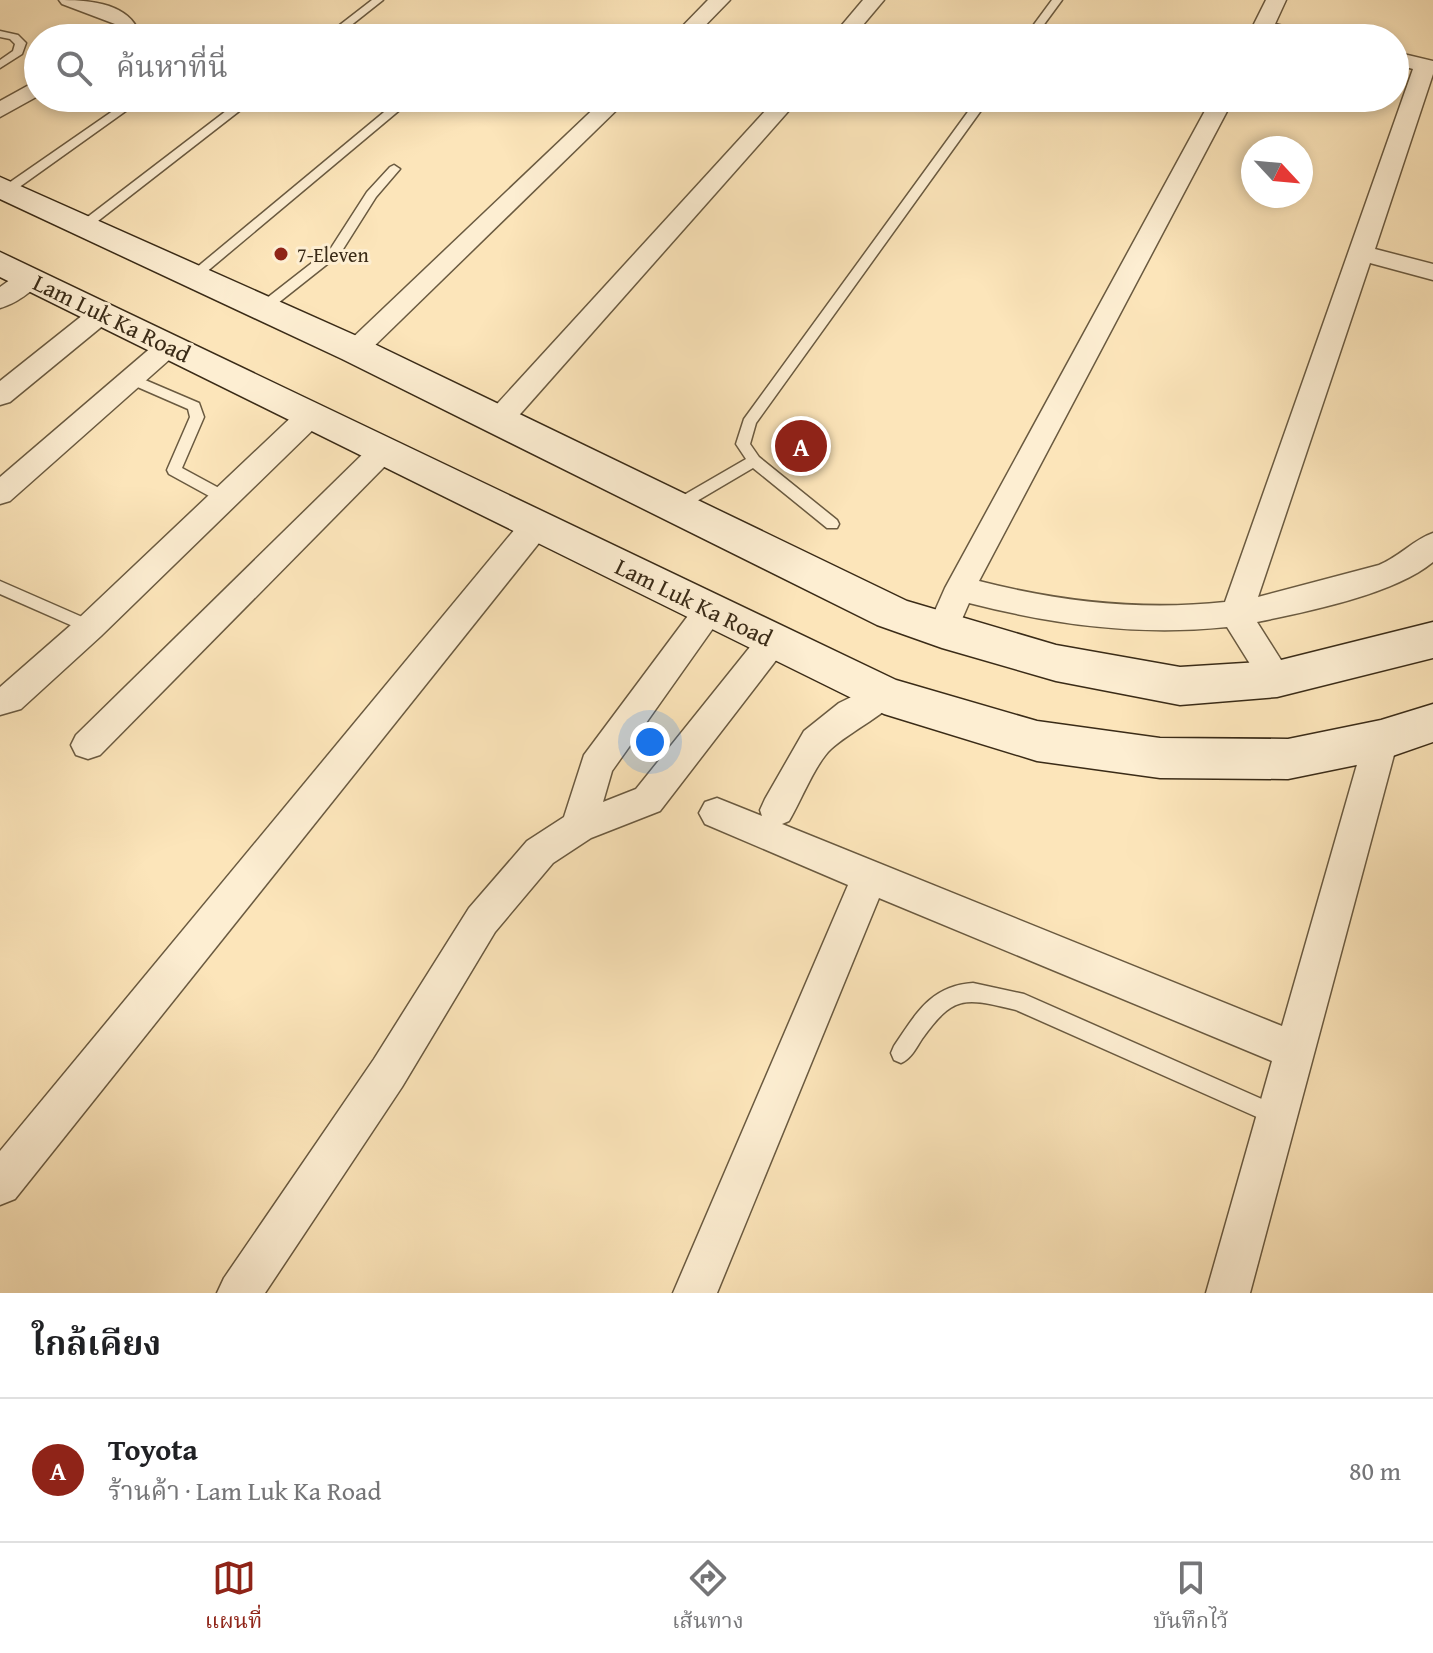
<!DOCTYPE html>
<html lang="th">
<head>
<meta charset="utf-8">
<style>
	body { margin:0; font-family:"Gentium Book Plus","Noto Serif Thai",serif; background:#f2f2f2; color:#202124 }
	.compass { position:absolute; left:1241px; top:136px; width:72px; height:72px; border-radius:50%; background:#fff; box-shadow:0 4px 12px #0003; rotate:116deg }
	.you { position:absolute; left:650px; top:742px; width:28px; height:28px; margin:-20px; border:6px solid #fff; border-radius:50%; background:#1a73e8; box-shadow:0 0 0 12px #1a73e833 }
	.badge { display:grid; place-items:center; width:52px; height:52px; border-radius:50%; background:#8f2418; color:#fff; font-size:26px; font-weight:700 }
	.pin { position:absolute; translate:-50% -50%; border:4px solid #fff; box-shadow:0 2px 8px #0006 }
	.list { margin:0; padding:0; list-style:none }
	h2 { display:flex; justify-content:space-between; align-items:center; height:104px; margin:0; padding:0 32px; font-size:34px }
	h2 small { font-size:26px; font-weight:400; color:#757577 }
	.list li { display:grid; grid-template-columns:52px 1fr auto; gap:24px; align-items:center; box-sizing:border-box; height:144px; padding:0 32px; border-top:2px solid #e0e0e0 }
	.list b { display:block; font-size:30px; white-space:nowrap }
	.list p { margin:0; font-size:26px; white-space:nowrap; color:#757577 }
	.list em { font-size:26px; font-style:normal; color:#757577 }
	.icon { flex:none; width:44px; height:44px; fill:none; stroke:currentColor; stroke-width:2; stroke-linecap:round; stroke-linejoin:round }
	.map { position:relative; flex:none; width:1433px; height:1293px; overflow:hidden }
	.search { position:absolute; background:#fff; box-shadow:0 4px 12px #0003; left:24px; right:24px; top:24px; height:88px; display:flex; align-items:center; gap:20px; box-sizing:border-box; padding:0 28px; border-radius:44px; color:#757577; font-size:30px }
	.sheet { height:248px; background:#fff }
	nav { display:flex; justify-content:space-around; align-items:center; box-sizing:border-box; height:112px; border-top:2px solid #e0e0e0; background:#fff; font-size:22px; color:#757577 }
	nav a { display:grid; justify-items:center; gap:4px }
	nav .on { color:#8f2418 }
	.map>svg:first-child { display:block }
	.lines { fill:none; stroke-linecap:round; stroke-linejoin:round }
	.lane-casing { stroke:#6a5a40; stroke-width:3 }
	.street-casing { stroke:#6a5a40; stroke-width:3 }
	.secondary-casing { stroke:#3a2b17; stroke-width:3 }
	.lane { fill:#fdeed2; fill-rule:evenodd }
	.street { fill:#fdeed2; fill-rule:evenodd }
	.secondary { fill:#fdeed2; fill-rule:evenodd }
	.poi-dot { fill:#8f2418; stroke:#fdeed2; stroke-width:3 }
	.labels { text-anchor:middle; dominant-baseline:central; stroke-width:6; stroke-linejoin:round; paint-order:stroke }
	.far-poi-label { font-size:20px; fill:#3a2b17; stroke:#fdeed2; text-anchor:start }
	.street-label { font-size:24px; fill:#3a2b17; stroke:#fdeed2 }
</style>
</head>
<body>
<div class="map">
<svg width="1433" height="1293" viewBox="0 0 1433 1293">
	<rect width="100%" height="100%" fill="#fce5ba"/>
	<filter id="stains"><feTurbulence type="fractalNoise" baseFrequency=".0025" numOctaves="4"/><feColorMatrix values="0 0 0 0 .2 0 0 0 0 .09 0 0 0 0 .02 0 0 0 .5 -.17"/></filter>
	<radialGradient id="worn" r=".72"><stop offset=".6" stop-color="#630" stop-opacity="0"/><stop offset="1" stop-color="#630" stop-opacity=".3"/></radialGradient>
	<g class="lines">
		<defs>
			<g id="lane">
				<path d="M372,0h11l-48,38h-12z"/>
				<path d="M1052,0h10l-28,38h-10z"/>
				<path d="M0,31l18,4 8,8 -4,11 -22,14v-8l13,-9 2,-7 -5,-5 -10,-2z"/>
				<path d="M243,98h13l-167,130h-8v-6z"/>
				<path d="M401,98h13l-216,181h-8v-6z"/>
				<path d="M978,98h12l-234,325 -6,21 9,13 78,63 2,4 -2,4h-10l-74,-60 -73,43h-10l-2,-4 2,-4 76,-44 -10,-15 8,-25z"/>
				<path d="M120,106l10,2 -119,85h-8v-6z"/>
				<path d="M394,165l6,4 -24,28 -36,57 -72,57h-10v-6l73,-57 36,-56 23,-25z"/>
				<path d="M131,374l68,29 5,14 -22,51 48,26 2,4 -2,4h-10l-51,-28 -2,-4 23,-53 -2,-8 -62,-27 -2,-3z"/>
				<path d="M0,581l96,42 2,4 -2,4h-12l-84,-37z"/>
				<path d="M973,983l51,11 258,114 3,7 -3,7 -7,3 -259,-115c-51,-12 -62,-16 -94,29 -6,9 -11,20 -21,24l-7,-3 -3,-7 3,-7c22,-32 36,-60 79,-63z"/>
			</g>
			<g id="street">
				<path d="M59,0c26,0 65,2 78,28l-8,10h-22l9,-11 -1,-3 -53,-20z"/>
				<path d="M708,0h22l-37,38h-22z"/>
				<path d="M863,0h21l-32,38h-21z"/>
				<path d="M1266,0h20l-11,24 42,10 3,4 -51,-3 -2,3h-20z"/>
				<path d="M1395,52l38,9v13l-58,175 58,15v16l-63,-17 -112,334 121,-32c20,-8 34,-25 54,-32v29c-38,32 -127,50 -176,60l36,57 -4,9 -12,4 -12,-4 -38,-61c-89,9 -172,-2 -258,-24l-16,37 -11,4 -11,-4 -5,-9 19,-43 267,-490h22l-255,483c82,21 162,30 246,21l188,-533 -18,-5z"/>
				<path d="M38,80v16l-38,21v-16z"/>
				<path d="M605,98h24l-265,258 -9,3 -9,-3 -4,-6 4,-6z"/>
				<path d="M777,98h23l-293,331 -10,3 -10,-3 -4,-7 4,-7z"/>
				<path d="M30,270l9,2 4,6c-9,13 -28,26 -43,30v-21l21,-15z"/>
				<path d="M102,304l9,3 4,6 -4,6 -101,83 -10,3v-24l93,-74z"/>
				<path d="M169,337l9,3 4,6 -4,6 -168,149 -10,3v-27l160,-137z"/>
				<path d="M311,405l10,3 4,7 -4,7 -220,214 -80,73 -21,6v-28l79,-69 222,-210z"/>
				<path d="M383,441l10,3 4,7 -4,7 -293,297 -12,4 -12,-4 -5,-10 5,-10 297,-291z"/>
				<path d="M536,514l11,3 4,8 -4,8 -532,666 -15,6v-54l525,-634z"/>
				<path d="M710,598l11,3 5,9 -114,161 -9,31 33,-13 126,-157 11,-4 11,4 5,9 -5,9 -124,161 -69,27 -38,25 -58,69 -93,155 -137,206h-48l7,-15 150,-219 95,-151 58,-67 37,-24 20,-62 115,-154z"/>
				<path d="M884,681l12,4 4,10c-7,15 -52,38 -69,54 -16,15 -30,52 -42,72l-7,3 500,202 82,-286 5,-10 12,-4 12,4 5,10 -148,553h-44l66,-232 -393,-163 -162,395h-44l175,-408 -143,-61 -6,-11 6,-11 12,-4 45,18 -2,-6 5,-11 39,-68 35,-28z"/>
			</g>
			<g id="secondary">
				<path d="M0,177l368,164 539,260 149,44 124,22 97,-6 156,-39v36l-156,39 -97,8 -124,-24 -114,-33 -65,-23 -535,-266 -342,-160z"/>
				<path d="M0,252l896,428 141,41 123,17 128,1 93,-19 52,-16v38l-52,18 -93,19 -128,-1 -123,-17 -153,-47 -884,-437z"/>
			</g>
		</defs>
		<use href="#lane" class="lane-casing"/>
		<use href="#street" class="street-casing"/>
		<use href="#secondary" class="secondary-casing"/>
		<use href="#lane" class="lane"/>
		<use href="#street" class="street"/>
		<use href="#secondary" class="secondary"/>
	</g>
	<circle class="poi-dot" cx="281" cy="254" r="8"/>
	<g class="labels">
		<g class="far-poi-label">
			<text x="297" y="254">7-Eleven</text>
		</g>
		<g class="street-label">
			<text transform="translate(112 318) rotate(26)">Lam Luk Ka Road</text>
			<text transform="translate(694 602) rotate(26)">Lam Luk Ka Road</text>
		</g>
	</g>
	<rect width="100%" height="100%" filter="url(#stains)"/>
	<rect width="100%" height="100%" fill="url(#worn)"/>
</svg>
<svg class="compass" viewBox="-18 -18 36 36"><path d="M0-13l5 13h-10z" fill="#e53935"/><path d="M0 13l5-13h-10z" fill="#757577"/></svg>
<div class="you"></div>
<div class="pin badge" style="left:801px;top:446px">A</div>
<div class="search"><svg class="icon" aria-label="search" viewBox="0 0 24 24"><circle cx="10" cy="10" r="6"/><path d="M15 15l6 6"/></svg>ค้นหาที่นี่</div>
</div>
<section class="sheet">
<h2>ใกล้เคียง<small></small></h2>
<ul class="list">
<li><span class="badge">A</span><div><b>Toyota</b><p>ร้านค้า · Lam Luk Ka Road</p></div><em>80 m</em></li>
</ul>
</section>
<nav>
<a class="on"><svg class="icon" aria-label="map" viewBox="0 0 24 24"><path d="M3 6l6-2 6 2 6-2v14l-6 2-6-2-6 2zM9 4v14M15 6v14"/></svg>แผนที่</a>
<a><svg class="icon" aria-label="directions" viewBox="0 0 24 24"><path d="M12 3l9 9-9 9-9-9zM9 14v-3h6M13 9l2 2-2 2"/></svg>เส้นทาง</a>
<a><svg class="icon" aria-label="saved" viewBox="0 0 24 24"><path d="M7 4h10v16l-5-4-5 4z"/></svg>บันทึกไว้</a>
</nav>
</body>
</html>
